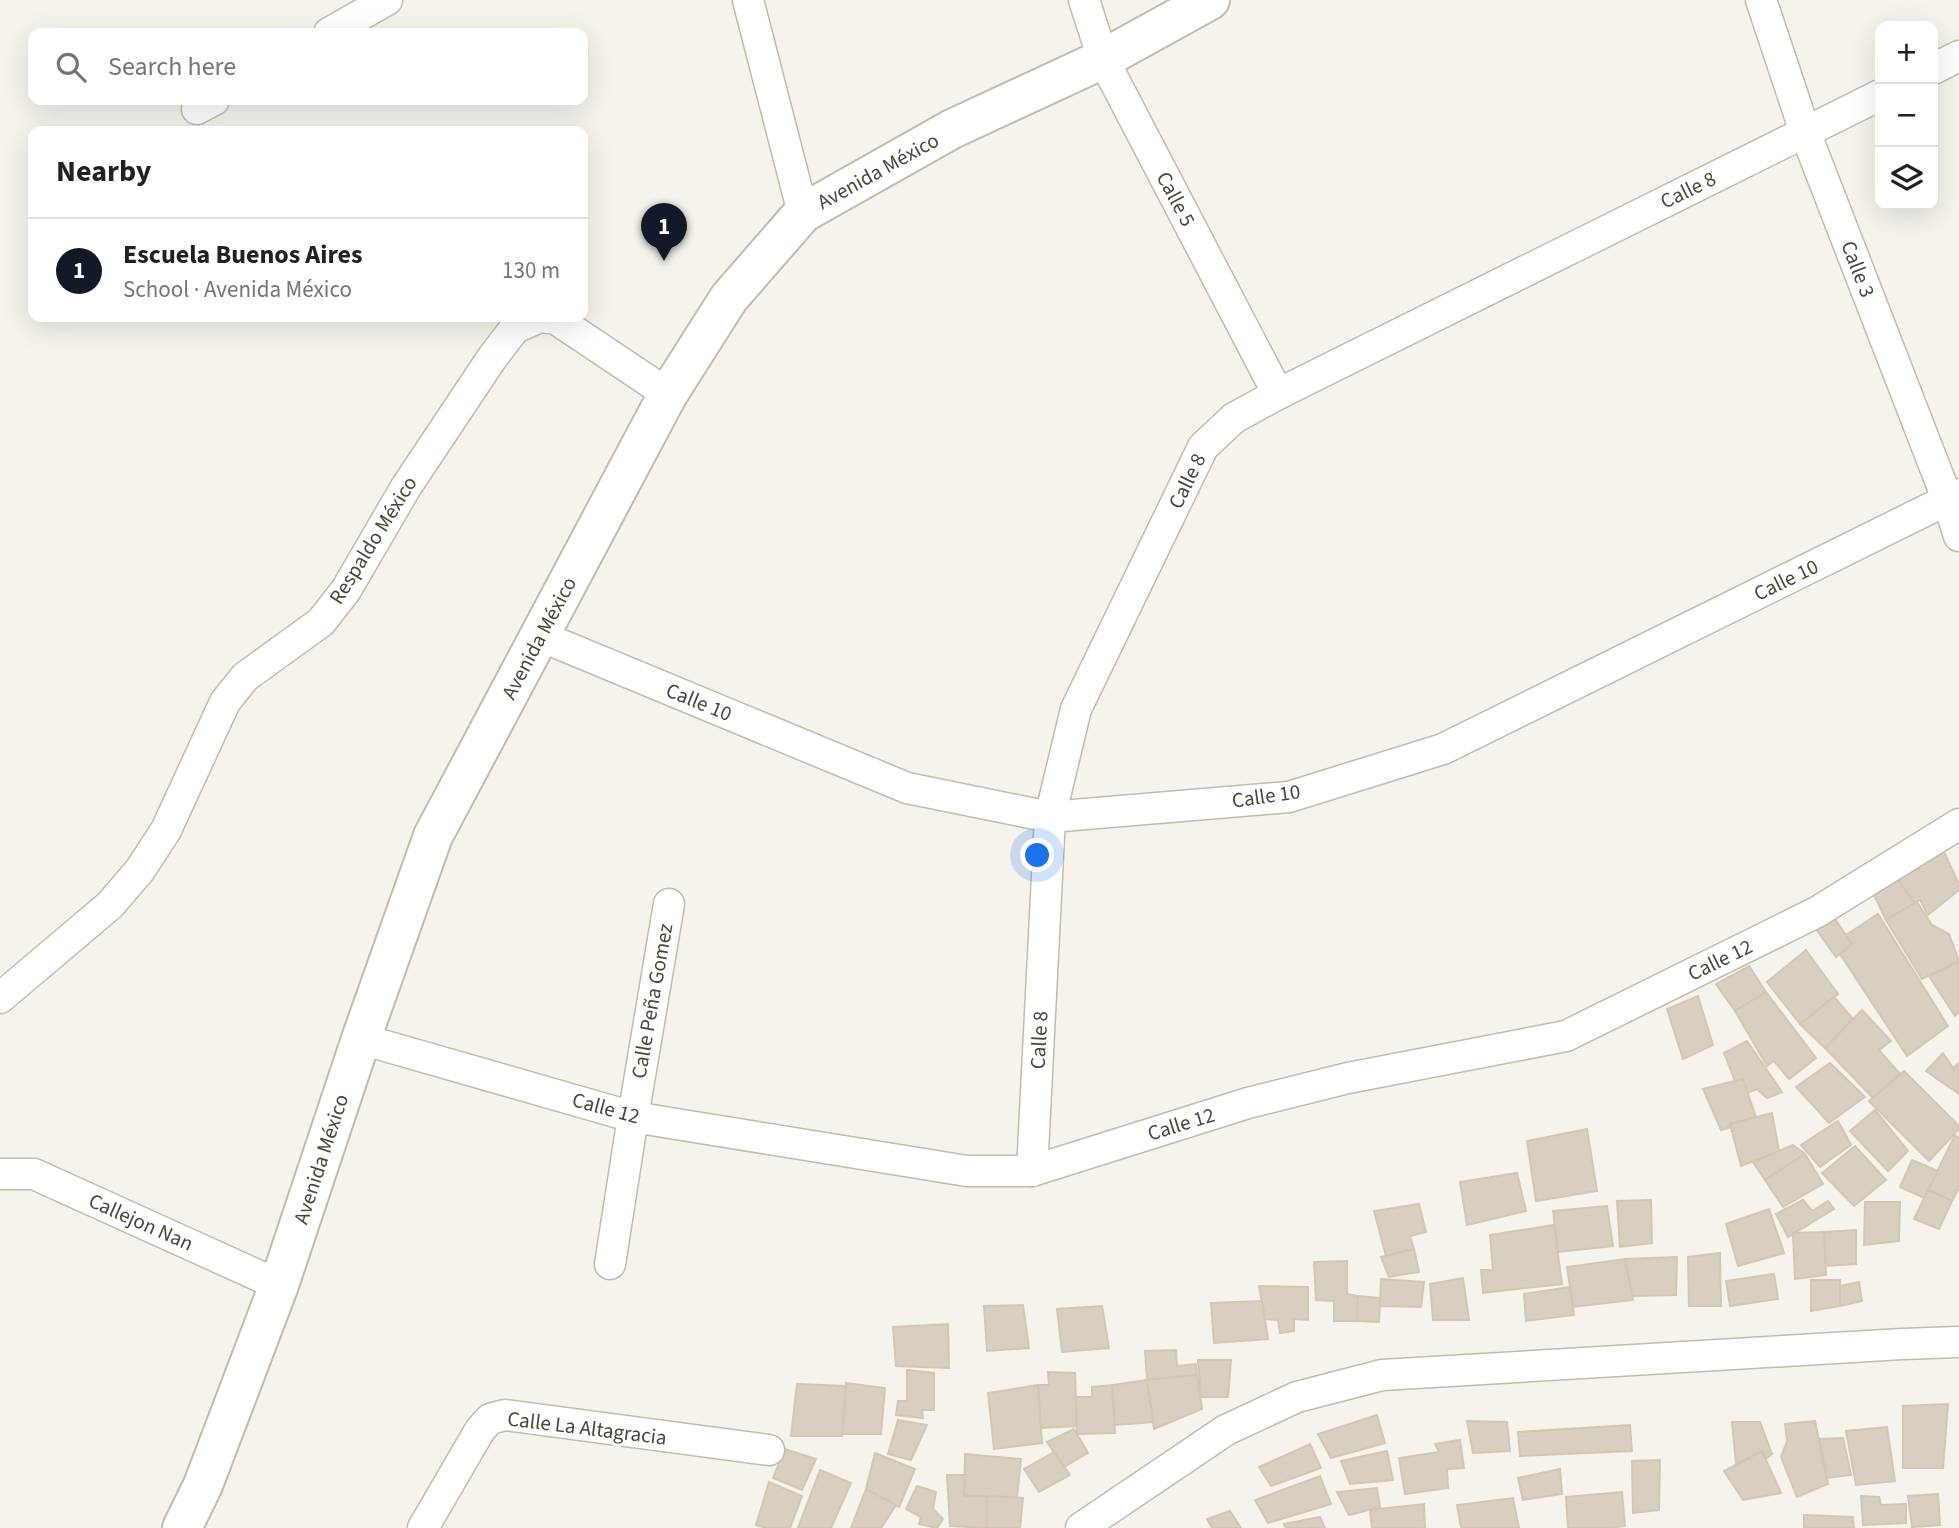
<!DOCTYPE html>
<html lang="en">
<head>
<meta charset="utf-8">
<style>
	body { margin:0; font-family:"Source Sans 3",sans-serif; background:#f2f2f2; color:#202124 }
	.controls { position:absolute; right:21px; top:21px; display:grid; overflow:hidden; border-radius:14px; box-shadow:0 7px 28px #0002 }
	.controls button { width:63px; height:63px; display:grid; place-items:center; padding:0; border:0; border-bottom:2px solid #e0e0e0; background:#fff; color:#202124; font:35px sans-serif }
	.you { position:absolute; left:1038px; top:856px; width:24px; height:24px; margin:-18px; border:5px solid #fff; border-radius:50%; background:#1a73e8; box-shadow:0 0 0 10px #1a73e833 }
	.badge { display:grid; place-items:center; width:46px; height:46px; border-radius:50%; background:#111827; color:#fff; font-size:23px; font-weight:700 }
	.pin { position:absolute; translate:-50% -58px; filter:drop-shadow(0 2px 4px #0008) }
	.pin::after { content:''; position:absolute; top:37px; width:24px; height:21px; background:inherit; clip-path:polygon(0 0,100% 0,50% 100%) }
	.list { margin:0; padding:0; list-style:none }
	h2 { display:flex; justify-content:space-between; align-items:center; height:91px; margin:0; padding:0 28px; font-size:30px }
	h2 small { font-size:23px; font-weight:400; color:#757577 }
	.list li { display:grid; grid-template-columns:46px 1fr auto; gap:21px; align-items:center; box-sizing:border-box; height:105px; padding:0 28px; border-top:2px solid #e0e0e0 }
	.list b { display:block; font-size:26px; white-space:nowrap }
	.list p { margin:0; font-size:23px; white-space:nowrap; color:#757577 }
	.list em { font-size:23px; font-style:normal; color:#757577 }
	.icon { flex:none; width:38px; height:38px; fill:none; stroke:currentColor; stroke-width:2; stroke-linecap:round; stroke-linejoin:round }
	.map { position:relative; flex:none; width:1959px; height:1528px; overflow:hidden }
	.search { position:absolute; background:#fff; box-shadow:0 7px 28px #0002; left:28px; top:28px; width:560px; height:77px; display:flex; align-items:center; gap:18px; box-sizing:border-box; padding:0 24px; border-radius:14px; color:#757577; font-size:26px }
	.panel { position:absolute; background:#fff; box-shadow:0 7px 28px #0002; left:28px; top:126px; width:560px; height:196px; border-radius:14px }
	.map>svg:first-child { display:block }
	.building { fill:#d8cfc1; stroke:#d3c7b4; stroke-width:2 }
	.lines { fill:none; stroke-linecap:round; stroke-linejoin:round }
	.minor-casing { stroke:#c2bbae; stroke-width:33 }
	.tertiary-casing { stroke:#c2bbae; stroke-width:42 }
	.minor { stroke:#fff; stroke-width:30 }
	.tertiary { stroke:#fff; stroke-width:38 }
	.labels { text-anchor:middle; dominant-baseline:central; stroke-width:6; stroke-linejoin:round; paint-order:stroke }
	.street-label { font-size:21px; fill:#4b4439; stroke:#fff }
</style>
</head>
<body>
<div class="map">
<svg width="1959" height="1528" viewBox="0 0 1959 1528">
	<rect width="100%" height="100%" fill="#f6f3ec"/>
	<g class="building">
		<path d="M1944,852l15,32v6l-31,25 -8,-15 -6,3 -19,-28z"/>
		<path d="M1895,875l19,28 -28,17 -15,-31z"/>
		<path d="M1917,902l15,23 17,9 10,27 -37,18 -36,-59z"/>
		<path d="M1831,913l21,31 -16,13 -23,-32z"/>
		<path d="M1878,914l70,112 -41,30 -67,-102 12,-10 -6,-9z"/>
		<path d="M1806,950l32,44 -38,30 -33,-42z"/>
		<path d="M1959,962v50l-4,4 -26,-40z"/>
		<path d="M1749,966l17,26 -31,19 -19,-27z"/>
		<path d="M1766,992l50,66 -27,21 -15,-18 -7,5 -32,-55z"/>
		<path d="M1698,996l15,49 -30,14 -16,-50z"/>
		<path d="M1834,997l19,22 -28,29 -25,-24z"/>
		<path d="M1862,1010l29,31 -12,9 21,24 -27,24 -48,-50z"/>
		<path d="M1747,1041l35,51 -15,6 -10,-9 -10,4 -4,-14 -8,2 -11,-28z"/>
		<path d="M1943,1053l10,15 6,-5v31l-33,-23z"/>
		<path d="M1830,1063l35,34 -36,26 -33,-36z"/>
		<path d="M1904,1071l55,55v3l-30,32 -60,-60z"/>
		<path d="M1743,1079l13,38 -26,7 1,3 -10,3 -18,-41z"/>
		<path d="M1875,1110l33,41 -20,20 -38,-40z"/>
		<path d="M1772,1113l7,38 -38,15 -11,-42z"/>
		<path d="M1838,1121l13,24 -31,22 -19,-22z"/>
		<path d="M1587,1129l10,62 -61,10 -9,-60z"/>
		<path d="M1955,1135l4,3v50l-7,13 -24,-11z"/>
		<path d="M1793,1145l12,9 -40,26 -12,-18z"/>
		<path d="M1855,1146l31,34 -32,26 -32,-33z"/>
		<path d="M1805,1154l18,30 -40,23 -18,-27z"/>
		<path d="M1912,1160l26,11 -14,27 -24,-11z"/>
		<path d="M1517,1173l9,38 -59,14 -7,-43z"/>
		<path d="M1928,1190l24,11 -13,28 -25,-10z"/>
		<path d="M1651,1200l1,43 -32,4 -3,-46z"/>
		<path d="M1803,1200l9,11 16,-10 6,8 -46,28 -12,-23z"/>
		<path d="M1865,1202h35l-1,39 -35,4z"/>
		<path d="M1419,1204l7,28 -16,4 4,13 -28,7 -12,-45z"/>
		<path d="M1607,1206l6,40 -55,6 -5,-41z"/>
		<path d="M1769,1209l15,44 -46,13 -12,-42z"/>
		<path d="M1554,1225l8,59 -79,9 -2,-23h12l-3,-35z"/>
		<path d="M1856,1230v34l-31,2 -1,-34z"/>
		<path d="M1824,1232l2,43 -31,4 -2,-46z"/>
		<path d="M1414,1249l5,23 -30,5 -8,-20z"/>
		<path d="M1720,1253l1,53h-32l-1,-49z"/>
		<path d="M1677,1257l-1,38 -44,1 -7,-37z"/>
		<path d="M1625,1259l8,41 -60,7 -6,-40z"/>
		<path d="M1347,1261v33l11,2 -1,25h-23v-20l-18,-1 -2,-38z"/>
		<path d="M1774,1274l4,25 -48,7 -4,-25z"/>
		<path d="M1463,1278l6,42h-36l-3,-36z"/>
		<path d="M1381,1279l43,3 -3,25 -41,-1z"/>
		<path d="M1811,1280h29v26l-29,5z"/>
		<path d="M1859,1282l3,19 -22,5v-20z"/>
		<path d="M1259,1286l49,1v33l-14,-1v12l-14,2 -2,-13 -13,-1z"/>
		<path d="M1570,1287l4,28 -48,6 -2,-27z"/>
		<path d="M1358,1296l22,2 -1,24 -22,-1z"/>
		<path d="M1262,1301l6,38 -54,4 -3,-40z"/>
		<path d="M1023,1305l6,43 -42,3 -3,-45z"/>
		<path d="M1102,1306l7,42 -47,4 -5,-43z"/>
		<path d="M948,1324l1,44 -53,-2 -3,-39z"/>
		<path d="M1176,1350l1,16 19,-2 1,11 -50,5 -2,-29z"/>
		<path d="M1198,1360h33l-3,37h-27z"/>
		<path d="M907,1370l27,3v37h-12l1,8 -27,-3 2,-14h9z"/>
		<path d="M1048,1372l27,1 2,53 -36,2 -3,-43h11z"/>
		<path d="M1197,1375l5,34 -48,20 -7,-49z"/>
		<path d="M1147,1380l6,42 -38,3 -3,-40z"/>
		<path d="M846,1383l39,5 -4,46h-39z"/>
		<path d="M797,1384l49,2 -4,50h-51z"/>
		<path d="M1038,1385l4,58 -48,6 -6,-56z"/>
		<path d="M1112,1385l3,48 -38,1 -1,-37h16v-10z"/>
		<path d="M1948,1404l-5,64h-40v-62z"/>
		<path d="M1377,1415l8,28 -54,15 -13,-24z"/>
		<path d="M898,1420l29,5 -16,35 -23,-6z"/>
		<path d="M1467,1421l40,1 3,29 -37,2z"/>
		<path d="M1815,1421l13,63 -31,13 -16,-40 6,-16 -2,-17z"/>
		<path d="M1732,1422h28l12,32 -6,5 -4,-8 -26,13z"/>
		<path d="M1630,1425l2,26 -112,5 -2,-24z"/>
		<path d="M1887,1427l8,54 -39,4 -10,-54z"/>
		<path d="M1074,1429l14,24 -24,14 -17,-25z"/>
		<path d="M1843,1438l8,37 -24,3 -8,-39z"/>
		<path d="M1460,1440l4,28 -17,1 1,19 -43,6 -6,-36 40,-6 -4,-8z"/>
		<path d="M1310,1444l11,24 -50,18 -12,-19z"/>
		<path d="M785,1449l31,10 -14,31 -29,-12z"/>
		<path d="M1387,1451l6,29 -43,4 -9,-23z"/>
		<path d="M1762,1451l19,42 -38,7 -19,-29z"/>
		<path d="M1054,1452l16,23 -31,17 -15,-23z"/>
		<path d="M875,1453l40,16 -16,38 -33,-18z"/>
		<path d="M965,1454l56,5 -4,38 -53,-1z"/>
		<path d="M1660,1460l-1,50 -26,3 -1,-52z"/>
		<path d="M1560,1469l2,25 -39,6 -5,-22z"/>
		<path d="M820,1470l31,13 -20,45h-33z"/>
		<path d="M947,1475h18l-1,21h23v32l-37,-2z"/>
		<path d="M1320,1476l11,28 -63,19 -13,-23z"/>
		<path d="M769,1482l33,14 -12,32h-24l-10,-3z"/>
		<path d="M917,1486l19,6 -3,17 10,10 -6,9 -18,-4 2,-7 -15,-8z"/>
		<path d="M1377,1488l3,19 -31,8 -12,-23z"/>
		<path d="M866,1489l30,16 -15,23h-30z"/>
		<path d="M1622,1492l3,34 -16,2h-41l-2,-31z"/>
		<path d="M1938,1494l2,31 -28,2 -4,-31z"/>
		<path d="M987,1496l36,2 -3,30h-33z"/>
		<path d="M1861,1496l18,1 2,8 25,-1v19l-43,2z"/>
		<path d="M1513,1498l6,30h-58l-4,-23z"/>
		<path d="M1424,1504l1,24h-53l-2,-18z"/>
		<path d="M1230,1511l11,17h-29l-5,-9z"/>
		<path d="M1804,1515l49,2 1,11h-50z"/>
		<path d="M1320,1517l5,11h-39l-2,-4z"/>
	</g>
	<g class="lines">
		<defs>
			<g id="minor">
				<path d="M748,0l55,213"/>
				<path d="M1084,0l19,59 175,335"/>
				<path d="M1761,0l44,132 143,369 11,35"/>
				<path d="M329,33l58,-33"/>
				<path d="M1933,69l26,-13"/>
				<path d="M197,109l17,-9"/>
				<path d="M540,636l367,152 143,29 239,-20 154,-48 516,-255"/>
				<path d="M0,998l110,-93 30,-35 26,-40 59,-128 20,-25 76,-55 25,-32 60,-103 86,-129 23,-30 25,-11 16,2 112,75"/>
				<path d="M361,1039l272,78 334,54h65l216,-68 100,-25 218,-42 251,-124 142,-88"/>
				<path d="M1032,1171l18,-354 26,-108 127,-262 31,-29 44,-24 602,-299"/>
				<path d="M0,1174h34l245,111"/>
				<path d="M610,1264l23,-147 36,-213"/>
				<path d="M423,1528l57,-98 10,-11 15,-4 264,35"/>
				<path d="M1081,1528l145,-98 71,-33 85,-22 520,-31 57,-2"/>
			</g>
			<path id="tertiary" d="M182,1528l21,-43 76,-200 82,-246 72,-203 235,-442 61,-96 74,-85 149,-84 151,-70 107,-59"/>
		</defs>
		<use href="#minor" class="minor-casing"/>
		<use href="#tertiary" class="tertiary-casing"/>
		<use href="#minor" class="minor"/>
		<use href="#tertiary" class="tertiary"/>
	</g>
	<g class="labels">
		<g class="street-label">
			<text transform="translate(878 171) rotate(-29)">Avenida México</text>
			<text transform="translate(1688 190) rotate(-26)">Calle 8</text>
			<text transform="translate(1176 199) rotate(62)">Calle 5</text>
			<text transform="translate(1858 269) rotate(69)">Calle 3</text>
			<text transform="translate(1187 481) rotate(-64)">Calle 8</text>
			<text transform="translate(373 540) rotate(-58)">Respaldo México</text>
			<text transform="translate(1786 580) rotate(-26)">Calle 10</text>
			<text transform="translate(539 638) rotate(-62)">Avenida México</text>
			<text transform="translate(699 702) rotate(22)">Calle 10</text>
			<text transform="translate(1266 796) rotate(-8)">Calle 10</text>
			<text transform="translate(1720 960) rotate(-26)">Calle 12</text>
			<text transform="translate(652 1001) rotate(-80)">Calle Peña Gomez</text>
			<text transform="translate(1039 1040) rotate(-87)">Calle 8</text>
			<text transform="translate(606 1108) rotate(15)">Calle 12</text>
			<text transform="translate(1181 1124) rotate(-17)">Calle 12</text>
			<text transform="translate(321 1159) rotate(-72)">Avenida México</text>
			<text transform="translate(141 1222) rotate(24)">Callejon Nan</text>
			<text transform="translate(587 1428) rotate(7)">Calle La Altagracia</text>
		</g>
	</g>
</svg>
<div class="controls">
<button>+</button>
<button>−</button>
<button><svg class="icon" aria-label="layers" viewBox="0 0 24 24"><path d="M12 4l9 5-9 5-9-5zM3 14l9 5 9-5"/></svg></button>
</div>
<div class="you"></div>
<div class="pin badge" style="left:664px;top:261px">1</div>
<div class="search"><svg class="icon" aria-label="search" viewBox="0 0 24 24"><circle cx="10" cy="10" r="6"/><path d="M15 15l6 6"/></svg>Search here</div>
<section class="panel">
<h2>Nearby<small></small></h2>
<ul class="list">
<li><span class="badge">1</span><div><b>Escuela Buenos Aires</b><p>School · Avenida México</p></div><em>130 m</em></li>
</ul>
</section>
</div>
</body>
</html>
